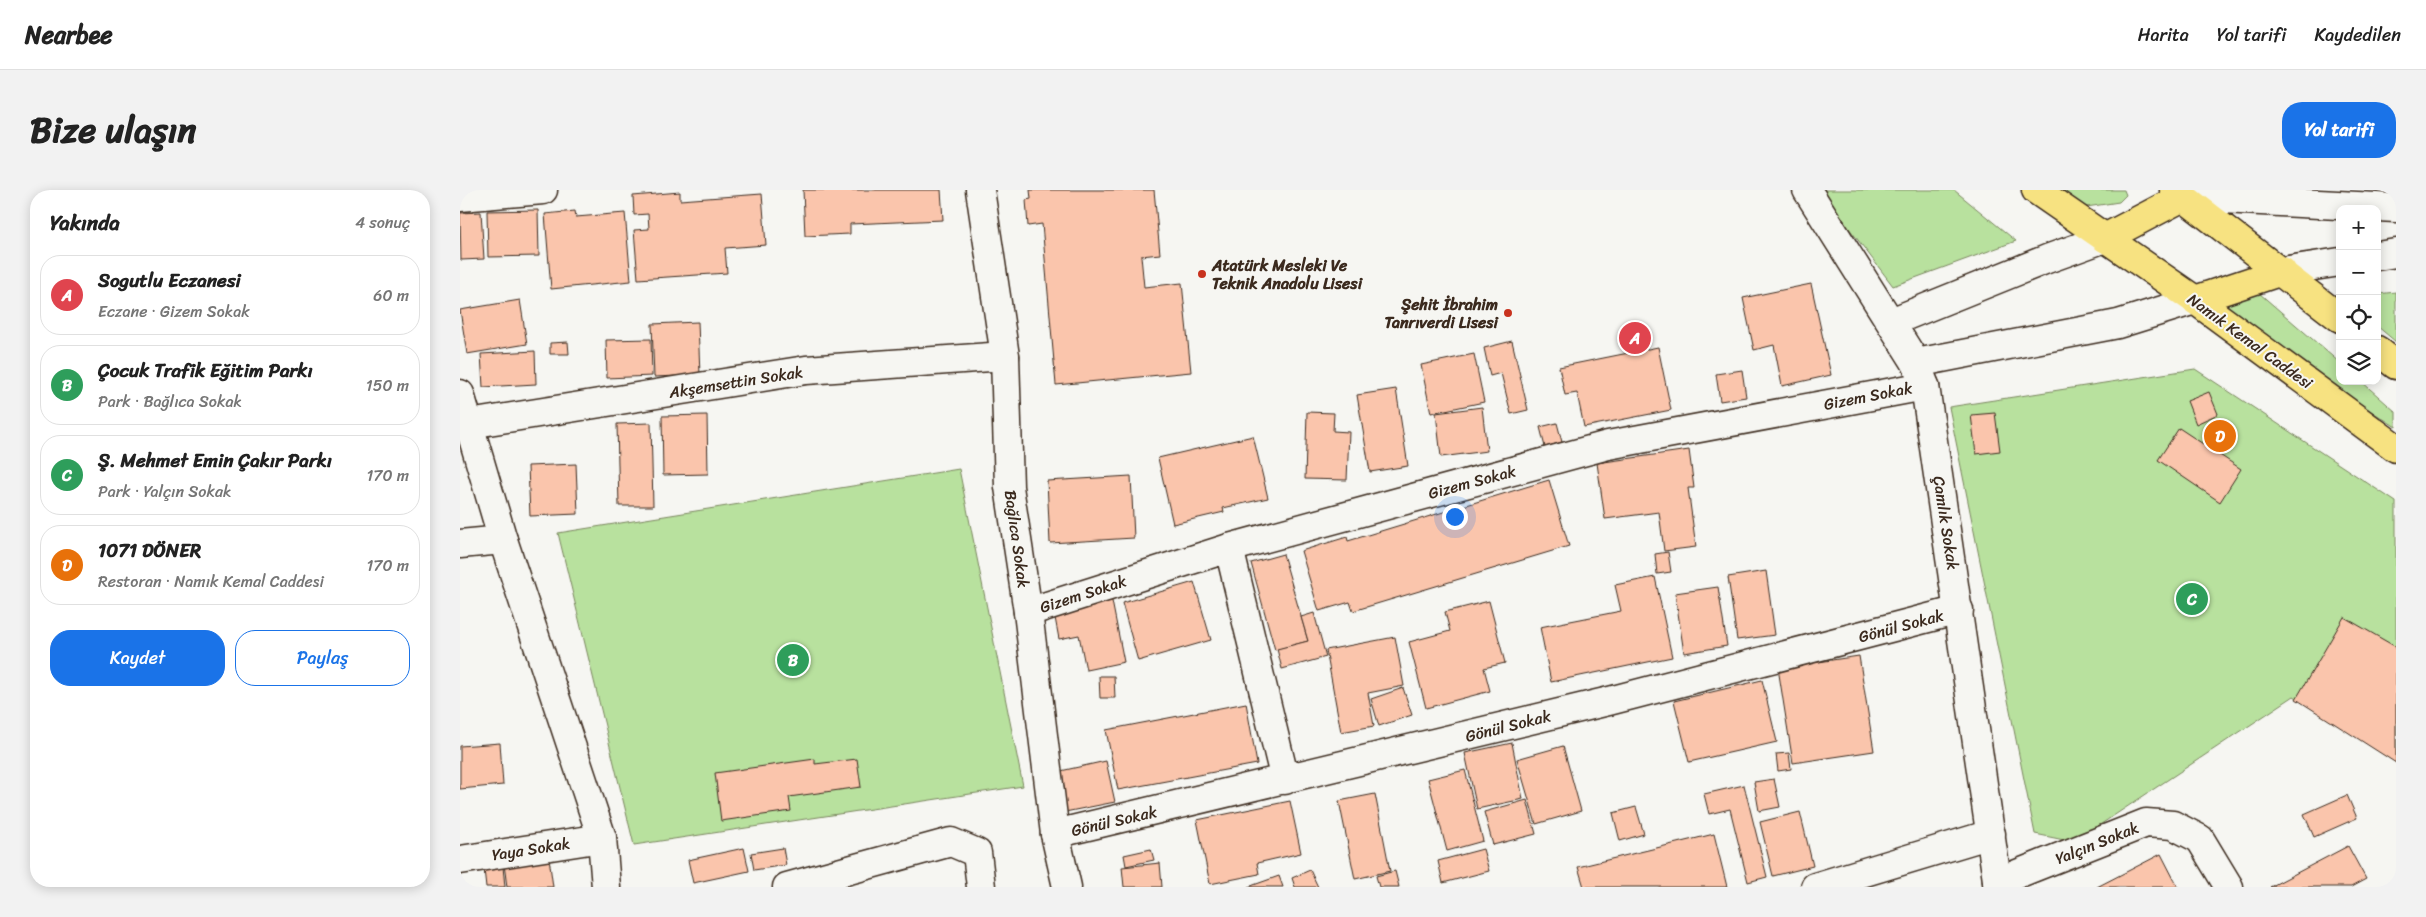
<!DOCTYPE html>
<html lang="tr">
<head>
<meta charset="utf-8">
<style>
	body { margin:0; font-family:Sriracha,sans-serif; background:#f2f2f2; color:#222 }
	.controls { position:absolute; right:15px; top:15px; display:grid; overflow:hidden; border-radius:10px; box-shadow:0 2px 12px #0003 }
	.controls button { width:45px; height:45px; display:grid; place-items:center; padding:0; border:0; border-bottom:1px solid #e0e0e0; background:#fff; color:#222; font:25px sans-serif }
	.you { position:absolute; left:994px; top:326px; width:18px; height:18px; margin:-12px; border:4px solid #fff; border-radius:50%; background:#1a73e8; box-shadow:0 0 0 8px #1a73e833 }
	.badge { display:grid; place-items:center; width:32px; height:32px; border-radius:50%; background:#1a73e8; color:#fff; font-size:16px; font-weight:700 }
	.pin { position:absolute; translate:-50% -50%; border:2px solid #fff; box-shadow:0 1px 5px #0006 }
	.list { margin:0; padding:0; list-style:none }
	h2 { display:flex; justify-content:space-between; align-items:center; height:65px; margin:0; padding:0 20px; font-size:21px }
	h2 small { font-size:16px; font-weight:400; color:#767676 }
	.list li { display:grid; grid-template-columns:32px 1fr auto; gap:15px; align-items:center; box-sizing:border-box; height:80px; margin:0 10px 10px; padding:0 10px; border:1px solid #e0e0e0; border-radius:20px }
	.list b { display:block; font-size:19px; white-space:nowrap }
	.list p { margin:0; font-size:16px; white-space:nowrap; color:#767676 }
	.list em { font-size:16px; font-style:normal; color:#767676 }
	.actions { display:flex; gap:10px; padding:15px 20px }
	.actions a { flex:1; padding:11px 0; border:1px solid #1a73e8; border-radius:20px; text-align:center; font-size:18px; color:#1a73e8 }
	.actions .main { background:#1a73e8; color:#fff }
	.icon { flex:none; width:28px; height:28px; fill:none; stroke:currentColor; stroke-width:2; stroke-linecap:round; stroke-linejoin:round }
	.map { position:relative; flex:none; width:1936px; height:697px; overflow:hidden; border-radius:20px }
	header { display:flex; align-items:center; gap:30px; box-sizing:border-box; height:70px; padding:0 25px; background:#fff; border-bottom:1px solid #e0e0e0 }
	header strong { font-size:24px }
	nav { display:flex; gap:28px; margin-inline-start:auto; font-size:18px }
	.intro { display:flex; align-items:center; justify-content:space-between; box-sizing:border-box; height:120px; padding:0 30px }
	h1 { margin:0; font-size:35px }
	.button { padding:12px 22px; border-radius:20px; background:#1a73e8; color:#fff; font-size:18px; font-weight:700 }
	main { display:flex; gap:30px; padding:0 30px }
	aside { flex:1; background:#fff; border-radius:20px; box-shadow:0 2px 12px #0003 }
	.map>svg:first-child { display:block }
	.green { fill:#b8e19e; stroke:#7a865e }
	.building { fill:#fac5ac; stroke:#3b2a1e }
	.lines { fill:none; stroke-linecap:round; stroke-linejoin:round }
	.minor-casing { stroke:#3b2a1e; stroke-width:31 }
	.major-casing { stroke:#3b2a1e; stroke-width:31 }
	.minor { stroke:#f6f6f2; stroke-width:28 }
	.major { stroke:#f7e281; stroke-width:28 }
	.poi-dot { fill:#c8321e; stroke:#f6f6f2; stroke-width:2 }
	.labels { text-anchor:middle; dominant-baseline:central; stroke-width:4; stroke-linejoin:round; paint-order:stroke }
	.poi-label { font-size:16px; font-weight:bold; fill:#3b2a1e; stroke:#f6f6f2; text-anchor:start }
	.street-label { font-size:16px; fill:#3b2a1e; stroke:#f6f6f2 }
</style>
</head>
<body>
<header>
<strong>Nearbee</strong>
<nav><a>Harita</a><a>Yol tarifi</a><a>Kaydedilen</a></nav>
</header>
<div class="intro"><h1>Bize ulaşın</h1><a class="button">Yol tarifi</a></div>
<main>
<aside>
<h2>Yakında<small>4 sonuç</small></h2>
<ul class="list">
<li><span class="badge" style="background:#e0444e">A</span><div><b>Sogutlu Eczanesi</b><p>Eczane · Gizem Sokak</p></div><em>60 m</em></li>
<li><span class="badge" style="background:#2e9e5b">B</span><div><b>Çocuk Trafik Eğitim Parkı</b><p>Park · Bağlıca Sokak</p></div><em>150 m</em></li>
<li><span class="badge" style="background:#2e9e5b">C</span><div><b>Ş. Mehmet Emin Çakır Parkı</b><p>Park · Yalçın Sokak</p></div><em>170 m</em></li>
<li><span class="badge" style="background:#e8710a">D</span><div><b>1071 DÖNER</b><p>Restoran · Namık Kemal Caddesi</p></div><em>170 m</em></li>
</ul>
<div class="actions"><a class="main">Kaydet</a><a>Paylaş</a></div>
</aside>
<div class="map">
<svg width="1936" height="697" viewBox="0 0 1936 697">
	<rect width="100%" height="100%" fill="#f6f6f2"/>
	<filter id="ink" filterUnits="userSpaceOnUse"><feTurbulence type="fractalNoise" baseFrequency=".02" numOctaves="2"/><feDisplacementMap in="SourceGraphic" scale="10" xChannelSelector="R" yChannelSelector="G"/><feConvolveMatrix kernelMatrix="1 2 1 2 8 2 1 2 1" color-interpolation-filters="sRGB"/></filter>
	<g filter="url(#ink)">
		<g class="green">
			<path d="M1360,0h134l62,51 -123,45z"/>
			<path d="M1598,0h66l2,5 -7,7 -39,6z"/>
			<path d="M1936,102v50l-19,-16v-32z"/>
			<path d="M1799,103l81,70v18h21l35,31v15l-180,-116 -1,-10z"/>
			<path d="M1735,179l201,133v260l-102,-66 -220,146 -39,-8 -86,-427z"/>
			<path d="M499,279l64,317 -389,59 -76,-312z"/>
		</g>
		<g class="building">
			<path d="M343,0h138l2,30 -93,4v10l-45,2z"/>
			<path d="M570,0h124l6,64 -19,2 3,31 38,-4 9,89 -135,13 -14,-161 -14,2 -2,-26 5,-1z"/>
			<path d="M220,2v8l82,-6 4,51 -41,3 2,25 -89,6 -4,-49 15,-1 -1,-15 -14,1 -1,-19z"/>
			<path d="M78,20l1,46 -51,1 -1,-46z"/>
			<path d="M115,21l1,6 49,-4 6,68 -80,8 -6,-75z"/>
			<path d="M21,22l3,47 -23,1 -1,-47z"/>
			<path d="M1351,94l20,91 -49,11 -8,-41 -20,5 -11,-52z"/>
			<path d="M60,110l7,44 -60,10 -7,-44z"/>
			<path d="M238,132l2,53 -46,2 -2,-53z"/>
			<path d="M191,149l1,37 -45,2 -1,-38z"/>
			<path d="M1052,151l16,69 -17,4 -10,-41 -11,3 -6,-28z"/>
			<path d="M108,152l1,12h-19v-11z"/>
			<path d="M1198,157l13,63 -87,17 -7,-34 -12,2 -6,-28z"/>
			<path d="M75,161l1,33 -53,3 -2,-33z"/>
			<path d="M1014,164l10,48 -53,11 -10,-48z"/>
			<path d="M1282,180l4,27 -26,4 -4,-27z"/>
			<path d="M936,199l12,77 -38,6 -13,-77z"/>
			<path d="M1749,202l9,22 -22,10 -9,-23z"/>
			<path d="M1022,217l5,44 -46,6 -5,-44z"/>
			<path d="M847,222l27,1 -1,18 16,1 -2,48 -42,-1z"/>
			<path d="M1535,223l5,38 -24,3 -5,-39z"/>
			<path d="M247,225l1,59 -45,1 -1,-59z"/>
			<path d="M191,233l2,83h-34l-2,-82z"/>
			<path d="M1097,233l5,19 -17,5 -5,-20z"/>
			<path d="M1719,238l62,41 -21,33 -62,-42z"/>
			<path d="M793,246l15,62 -45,10 1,4 -51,12 -15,-66z"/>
			<path d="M1229,260l5,38h-6l8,59 -32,4 -5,-39 -54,7 -8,-56z"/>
			<path d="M116,274l2,50 -48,2 -2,-50z"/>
			<path d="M671,286l3,62 -84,5 -3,-62z"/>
			<path d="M1089,290l20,66 -216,65 -3,-9 -31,9 -18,-60 46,-14 1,4z"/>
			<path d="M1208,362l3,20 -14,2 -2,-20z"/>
			<path d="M823,364l25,87 -33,9 -24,-87z"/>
			<path d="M1306,381l9,64 -38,5 -9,-63z"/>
			<path d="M1195,387l17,80 -121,25 -11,-55 81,-16 -6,-26z"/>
			<path d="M734,392l17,58 -73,21 -16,-58z"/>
			<path d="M1258,397l9,59 -43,7 -9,-60z"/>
			<path d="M651,406l13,66 -38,8 -7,-35 -20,4 -6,-32z"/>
			<path d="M1029,411l16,62 -21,5 6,23 -64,17 -17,-66 41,-11 -5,-19z"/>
			<path d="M854,423l12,44 -44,12 -5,-20 31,-8 -7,-24z"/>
			<path d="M1884,427l52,30v116l-100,-64z"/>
			<path d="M935,447l9,49 -36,7 6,33 -33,6 -15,-82z"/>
			<path d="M1399,466l15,95 -81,12 -15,-95z"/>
			<path d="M639,486h15l1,22h-15z"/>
			<path d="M1302,490l15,62 -88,20 -15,-61z"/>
			<path d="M943,498l9,27 -33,11 -8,-27z"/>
			<path d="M786,513l11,61 -139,26 -12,-60z"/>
			<path d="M40,553l3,42 -43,4v-43z"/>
			<path d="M1052,553l11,56 -46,10 -12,-56z"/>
			<path d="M1103,556l18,65 -45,13 -19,-65z"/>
			<path d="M1329,563l2,16 -13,2 -2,-17z"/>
			<path d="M355,569v5l42,-5 4,28 -72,10 2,14 -70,10 -6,-48z"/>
			<path d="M646,571l9,41 -50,10 -9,-40z"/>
			<path d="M1005,580l18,71 -36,10 -19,-72z"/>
			<path d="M1314,589l6,28 -21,4 -5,-29z"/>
			<path d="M1284,595l23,92 -19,5 -18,-73 -21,5 -5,-20z"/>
			<path d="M915,604l15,77 -35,8 -16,-78z"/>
			<path d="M1887,605l10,23 -43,19 -10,-23z"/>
			<path d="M1067,610l9,34 -43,11 -9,-33z"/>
			<path d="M830,611l11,52 -44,10 2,11 -49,10 -13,-64z"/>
			<path d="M1176,617l8,27 -24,7 -7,-28z"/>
			<path d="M1340,622l13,54 -40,10 -13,-54z"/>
			<path d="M1254,644l13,53h-143l-6,-20z"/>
			<path d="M1888,656l18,33 -15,8h-81z"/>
			<path d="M284,658l5,23 -56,12 -5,-23z"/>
			<path d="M323,658l3,17 -32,5 -3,-17z"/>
			<path d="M691,659l3,11 -28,6 -2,-11z"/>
			<path d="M1023,659l6,22 -46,12 -5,-22z"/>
			<path d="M1701,664l17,33h-81z"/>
			<path d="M89,668l4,29h-46l-3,-23z"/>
			<path d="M700,673l2,24h-38l-2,-20z"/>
			<path d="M43,677l2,20h-19l-2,-18z"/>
			<path d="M850,680l8,17h-23l-3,-9z"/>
			<path d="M935,681l4,16h-20l-3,-11z"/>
			<path d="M819,686l4,11h-35z"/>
		</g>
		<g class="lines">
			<defs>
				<g id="minor">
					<path d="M520,0l25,166 4,131 19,125 27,222 12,53"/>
					<path d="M1347,0l109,173 9,23 73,501"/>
					<path d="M0,7l83,-7"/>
					<path d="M1723,7l213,11"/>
					<path d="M1917,66l19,-3"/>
					<path d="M1822,81l58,-9"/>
					<path d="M1431,132l156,-63 58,-21"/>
					<path d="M1456,173l202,-39 77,-24"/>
					<path d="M0,204l43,146 99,298 4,49"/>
					<path d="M9,234l337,-54 199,-14"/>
					<path d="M0,354l43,-4"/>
					<path d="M769,358l56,232"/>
					<path d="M568,422l201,-64 379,-103 317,-59"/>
					<path d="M595,644l554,-133 350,-91"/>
					<path d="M0,670l142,-22"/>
					<path d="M1537,692l149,-59 27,2 27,14 29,48"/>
					<path d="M327,697l164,-45 26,11 4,34"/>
					<path d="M1355,697l176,-53"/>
				</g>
				<g id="major">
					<path d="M1576,0l159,110 201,148"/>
					<path d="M1714,0l166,128"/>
					<path d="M1645,48l78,-41"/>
					<path d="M1735,110l87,-29"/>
					<path d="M1917,160l19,15"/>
				</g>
			</defs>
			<use href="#minor" class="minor-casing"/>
			<use href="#major" class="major-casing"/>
			<use href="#minor" class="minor"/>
			<use href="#major" class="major"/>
		</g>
	</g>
	<g class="poi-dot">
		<circle cx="742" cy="84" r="5"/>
		<circle cx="1048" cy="123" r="5"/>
	</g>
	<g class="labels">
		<g class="poi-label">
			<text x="752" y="75">Atatürk Mesleki Ve<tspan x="752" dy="18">Teknik Anadolu Lisesi</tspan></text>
			<text x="1038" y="114" text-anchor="end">Şehit İbrahim<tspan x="1038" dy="18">Tanrıverdi Lisesi</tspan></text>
		</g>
		<g class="street-label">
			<text transform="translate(1790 151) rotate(36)">Namık Kemal Caddesi</text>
			<text transform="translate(276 192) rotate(-9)">Akşemsettin Sokak</text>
			<text transform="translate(1408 206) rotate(-11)">Gizem Sokak</text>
			<text transform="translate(1012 292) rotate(-15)">Gizem Sokak</text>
			<text transform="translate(1486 333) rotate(81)">Çamlık Sokak</text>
			<text transform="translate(557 349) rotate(82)">Bağlıca Sokak</text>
			<text transform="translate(623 404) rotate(-18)">Gizem Sokak</text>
			<text transform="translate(1441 436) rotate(-15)">Gönül Sokak</text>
			<text transform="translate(1048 536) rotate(-14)">Gönül Sokak</text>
			<text transform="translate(654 631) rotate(-13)">Gönül Sokak</text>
			<text transform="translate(1637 653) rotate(-22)">Yalçın Sokak</text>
			<text transform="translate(71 659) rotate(-9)">Yaya Sokak</text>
		</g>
	</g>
</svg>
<div class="controls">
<button>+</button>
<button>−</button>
<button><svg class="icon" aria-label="locate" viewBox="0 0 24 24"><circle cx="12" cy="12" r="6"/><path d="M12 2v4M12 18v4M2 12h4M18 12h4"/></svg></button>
<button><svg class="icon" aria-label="layers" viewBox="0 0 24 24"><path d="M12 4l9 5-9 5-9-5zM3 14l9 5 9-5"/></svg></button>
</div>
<div class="you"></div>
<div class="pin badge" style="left:1175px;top:148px;background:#e0444e">A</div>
<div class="pin badge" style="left:333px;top:470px;background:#2e9e5b">B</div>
<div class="pin badge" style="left:1732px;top:409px;background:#2e9e5b">C</div>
<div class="pin badge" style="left:1760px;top:246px;background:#e8710a">D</div>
</div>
</main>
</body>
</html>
